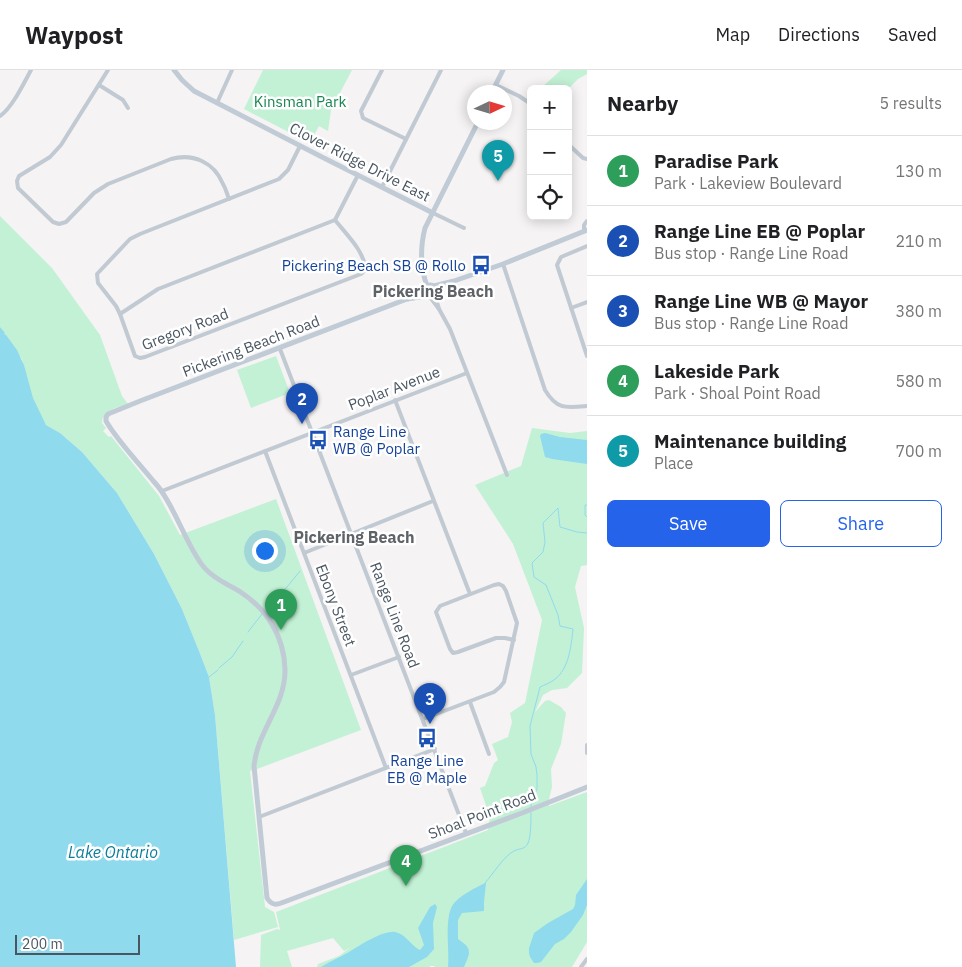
<!DOCTYPE html>
<html lang="en">
<head>
<meta charset="utf-8">
<style>
	body { margin:0; font-family:"IBM Plex Sans",sans-serif; background:#f2f2f2; color:#202124 }
	.controls { position:absolute; right:15px; top:15px; display:grid; overflow:hidden; border-radius:8px; box-shadow:0 2px 12px #0003 }
	.controls button { width:45px; height:45px; display:grid; place-items:center; padding:0; border:0; border-bottom:1px solid #e0e0e0; background:#fff; color:#202124; font:25px sans-serif }
	.compass { position:absolute; left:467px; top:15px; width:45px; height:45px; border-radius:50%; background:#fff; box-shadow:0 2px 12px #0003; rotate:86deg }
	.scale { position:absolute; left:15px; bottom:12px; width:125px; box-sizing:border-box; padding-left:5px; border:2px solid #4a5661; border-top:0; font-size:14px; line-height:18px; white-space:nowrap; color:#4a5661; -webkit-text-stroke:4px #fff; paint-order:stroke }
	.you { position:absolute; left:264px; top:480px; width:18px; height:18px; margin:-12px; border:4px solid #fff; border-radius:50%; background:#1a73e8; box-shadow:0 0 0 8px #1a73e833 }
	.badge { display:grid; place-items:center; width:32px; height:32px; border-radius:50%; background:#2563eb; color:#fff; font-size:16px; font-weight:700 }
	.pin { position:absolute; translate:-50% -41px; filter:drop-shadow(0 1px 2px #0008) }
	.pin::after { content:''; position:absolute; top:26px; width:18px; height:15px; background:inherit; clip-path:polygon(0 0,100% 0,50% 100%) }
	.list { margin:0; padding:0; list-style:none }
	h2 { display:flex; justify-content:space-between; align-items:center; height:65px; margin:0; padding:0 20px; font-size:21px }
	h2 small { font-size:16px; font-weight:400; color:#757577 }
	.list li { display:grid; grid-template-columns:32px 1fr auto; gap:15px; align-items:center; box-sizing:border-box; height:70px; padding:0 20px; border-top:1px solid #e0e0e0 }
	.list b { display:block; font-size:19px; white-space:nowrap }
	.list p { margin:0; font-size:16px; white-space:nowrap; color:#757577 }
	.list em { font-size:16px; font-style:normal; color:#757577 }
	.actions { display:flex; gap:10px; padding:15px 20px }
	.actions a { flex:1; padding:11px 0; border:1px solid #2563eb; border-radius:8px; text-align:center; font-size:18px; color:#2563eb }
	.actions .main { background:#2563eb; color:#fff }
	.icon { flex:none; width:28px; height:28px; fill:none; stroke:currentColor; stroke-width:2; stroke-linecap:round; stroke-linejoin:round }
	.map { position:relative; flex:none; width:587px; height:897px; overflow:hidden }
	header { display:flex; align-items:center; gap:30px; box-sizing:border-box; height:70px; padding:0 25px; background:#fff; border-bottom:1px solid #e0e0e0 }
	header strong { font-size:24px }
	nav { display:flex; gap:28px; margin-inline-start:auto; font-size:18px }
	main { display:flex }
	aside { flex:1; background:#fff }
	.map>svg:first-child { display:block }
	.green { fill:#c3f1d5 }
	.water { fill:#90daee }
	.lines { fill:none; stroke-linecap:round; stroke-linejoin:round }
	.stream { stroke:#90daee; stroke-width:1 }
	.street { stroke:#c1cad2; stroke-width:4 }
	.secondary { stroke:#c1cbd6; stroke-width:5 }
	.labels { text-anchor:middle; dominant-baseline:central; stroke-width:5; stroke-linejoin:round; paint-order:stroke }
	.park-label { font-size:15px; fill:#17864f; stroke:#fff }
	.street-label { font-size:15px; fill:#4a5661; stroke:#fff }
	.transit-label { font-size:15px; fill:#164399; stroke:#fff; text-anchor:end }
	.neighbourhood-label { font-size:16px; font-weight:bold; fill:#5f6368; stroke:#fff }
	.water-label { font-size:16px; font-style:italic; fill:#0c7c9b; stroke:#fff }
</style>
</head>
<body>
<header>
<strong>Waypost</strong>
<nav><a>Map</a><a>Directions</a><a>Saved</a></nav>
</header>
<main>
<div class="map">
<svg width="587" height="897" viewBox="0 0 587 897">
	<rect width="100%" height="100%" fill="#f5f3f3"/>
	<g class="green">
		<path d="M263,0h89l-21,40 -3,21 -9,-5 -9,17 -66,-34z"/>
		<path d="M561,0h26v4l-9,5 -10,10h-28z"/>
		<path d="M0,146l52,52 48,67 22,61 6,8c-11,4 -26,6 -26,19l4,5 -3,3 6,6 2,-1 48,60 21,39 96,-36 85,231 -104,39 -7,2 15,136 9,5 4,15 -44,13 -19,-225 -6,-38 -10,-26 -17,-42 -28,-55 -37,-61 -35,-41 -22,-19 -14,-8 -14,-20 -10,-46 -22,-27z"/>
		<path d="M276,286l14,37 -39,15 -14,-38z"/>
		<path d="M532,358l38,5 17,-2v134l-6,1 -6,21 9,41 -2,45 -15,15 -15,2 -9,5 -8,17 10,-11 4,-1 12,7 5,6 -5,31 -10,25 1,18 -3,12v7l38,-14v150l-15,25h-120l5,-68 -9,68h-14l1,-1h-4l-2,1h-20l18,-19 -10,4 -72,15h-28l1,-3 21,-8 12,-9 -7,4 -11,-13 -46,13 5,16h-32l1,-32 16,-6 3,1 -4,-18 212,-82 2,-13 -10,-29 5,-2 9,-23 4,-3 -6,-16 16,-7 4,-15 -2,-9 15,-10 17,-83 -29,-76 -38,-59 46,-19z"/>
	</g>
	<g class="water">
		<path d="M0,257l5,6 -1,1 2,1 11,15 7,15 9,33 13,27 14,8 22,19 35,41 37,61 28,55 17,42 10,26 6,38 21,252h-236z"/>
		<path d="M545,363l15,4 27,3v24l-35,-5 -7,-2 -5,-21 1,-2z"/>
		<path d="M587,809v26l-4,10 -12,17 -7,7 -9,5 -14,18 -4,1h-3l-4,-6 -1,-4v-5l5,-15 14,-10 25,-14 2,-4 1,-10z"/>
		<path d="M485,813h1l-2,19v9l-22,2 -4,7v19c14,9 13,13 6,28h-16c2,-17 -5,-53 7,-65 8,-8 20,-14 30,-19z"/>
		<path d="M435,834l2,3 -4,16 1,26 -7,8 -18,10h-88c9,-6 18,-9 28,-15 10,-6 34,-22 46,-20 11,2 16,14 25,18l4,-5 -6,-17 12,-21z"/>
	</g>
	<g class="lines">
		<g class="stream">
			<path d="M587,435h-2v10l2,2"/>
			<path d="M267,539l20,-22 13,-16"/>
			<path d="M248,562l14,-18"/>
			<path d="M219,598l13,-11 11,-16"/>
			<path d="M209,607l9,-7"/>
			<path d="M531,738v-7l6,-12v-14l-1,-8 -5,-13 -1,-28 10,-39c4,-2 10,-4 14,-7 15,-11 17,-33 19,-51l-13,-3 -2,-11 -12,-30 -12,-8 -2,-14 11,-11 2,-10 -2,-19 15,-15 2,19 17,5 10,1"/>
			<path d="M485,813c8,-9 19,-27 29,-32 5,-3 11,-1 14,-8 3,-6 3,-23 3,-31"/>
		</g>
		<g class="street">
			<path d="M108,0l-47,75 -11,12 -31,19 -2,5 1,7 35,34 6,2 7,-2 28,-29 14,-9 63,-25c22,-6 43,3 52,25 3,5 4,10 6,15"/>
			<path d="M382,0l-21,41 2,7 43,21"/>
			<path d="M99,15l24,15 5,8"/>
			<path d="M496,15l23,11 12,8"/>
			<path d="M217,33l15,-33"/>
			<path d="M0,46c12,-8 24,-33 31,-46"/>
			<path d="M568,74l15,14 4,1"/>
			<path d="M300,76l-12,24 -9,9 -139,55 -10,5 -33,35 1,9 18,23 4,8 15,42 5,2 5,-1 216,-83 5,-5c-3,-19 -19,-34 -31,-49"/>
			<path d="M382,117l59,-117"/>
			<path d="M433,143l31,15"/>
			<path d="M584,161v-6l3,-4"/>
			<path d="M587,176l-26,11 -4,8 30,91"/>
			<path d="M503,194l42,126c12,20 21,18 42,16"/>
			<path d="M435,225l4,14"/>
			<path d="M430,227l9,12 11,20 57,146"/>
			<path d="M571,238l16,-6"/>
			<path d="M120,244l38,-25 177,-69 23,-45"/>
			<path d="M280,279l186,484"/>
			<path d="M395,330l75,194"/>
			<path d="M265,381l121,317"/>
			<path d="M162,421l305,-118"/>
			<path d="M304,483l129,-52"/>
			<path d="M351,605l48,-18"/>
			<path d="M470,632l19,52"/>
			<path d="M423,649l71,-27 6,-5 4,-5 13,-59 -11,-32 -3,-5 -4,-2 -5,1 -54,21 -4,6 14,37 3,4 5,-1 38,-14h9l9,2"/>
			<path d="M587,675v8"/>
			<path d="M259,747l176,-68"/>
			<path d="M581,897l6,-8"/>
		</g>
		<g class="secondary">
			<path d="M174,0l8,10 12,11 126,65 113,57"/>
			<path d="M492,22l11,-22"/>
			<circle cx="430" cy="221" r="6"/>
			<path d="M427,216c-7,-19 -7,-38 -2,-58l53,-106"/>
			<path d="M434,216l20,-5 49,-17 84,-34"/>
			<path d="M426,226l-19,3 -267,102 -32,13 -2,3v4c11,19 30,39 44,56 4,5 9,10 12,15 15,22 23,48 38,70 9,14 25,21 39,29 28,18 45,45 46,78 1,36 -28,62 -31,97l13,132c5,8 10,7 17,4l238,-89 65,-26"/>
			<path d="M408,229l1,-3 15,-6"/>
		</g>
	</g>
	<defs>
		<symbol id="bus-bare" viewBox="-9 -9 18 18"><path d="M-5-6H5V4H4V6H2V4H-2V6H-4V4H-5ZM-3.5-4V0h7V-4ZM-3.5 1.2v1.5H-2V1.2ZM2 1.2v1.5H3.5V1.2Z" fill="#1a4fb4" stroke="#fff" stroke-width="2.5" paint-order="stroke"/></symbol>
	</defs>
	<g fill-rule="evenodd">
		<use href="#bus-bare" x="467" y="181" width="28" height="28"/>
		<use href="#bus-bare" x="304" y="356" width="28" height="28"/>
		<use href="#bus-bare" x="413" y="654" width="28" height="28"/>
	</g>
	<g class="labels">
		<g class="park-label">
			<text x="300" y="31">Kinsman Park</text>
		</g>
		<g class="street-label">
			<text transform="translate(360 92) rotate(27)">Clover Ridge Drive East</text>
			<text transform="translate(185 259) rotate(-21)">Gregory Road</text>
			<text transform="translate(251 276) rotate(-21)">Pickering Beach Road</text>
			<text transform="translate(394 318) rotate(-21)">Poplar Avenue</text>
			<text transform="translate(336 535) rotate(69)">Ebony Street</text>
			<text transform="translate(395 545) rotate(69)">Range Line Road</text>
			<text transform="translate(482 744) rotate(-21)">Shoal Point Road</text>
		</g>
		<g class="transit-label">
			<text x="466" y="195">Pickering Beach SB @ Rollo</text>
			<text x="333" y="361" text-anchor="start">Range Line<tspan x="333" dy="17">WB @ Poplar</tspan></text>
			<text x="427" y="690" text-anchor="middle">Range Line<tspan x="427" dy="17">EB @ Maple</tspan></text>
		</g>
		<g class="neighbourhood-label">
			<text x="433" y="221">Pickering Beach</text>
			<text x="354" y="467">Pickering Beach</text>
		</g>
		<g class="water-label">
			<text x="113" y="782">Lake Ontario</text>
		</g>
	</g>
</svg>
<div class="controls">
<button>+</button>
<button>−</button>
<button><svg class="icon" aria-label="locate" viewBox="0 0 24 24"><circle cx="12" cy="12" r="6"/><path d="M12 2v4M12 18v4M2 12h4M18 12h4"/></svg></button>
</div>
<svg class="compass" viewBox="-18 -18 36 36"><path d="M0-13l5 13h-10z" fill="#e53935"/><path d="M0 13l5-13h-10z" fill="#757577"/></svg>
<div class="scale">200 m</div>
<div class="you"></div>
<div class="pin badge" style="left:281px;top:560px;background:#2e9e5b">1</div>
<div class="pin badge" style="left:302px;top:354px;background:#1a4fb4">2</div>
<div class="pin badge" style="left:430px;top:654px;background:#1a4fb4">3</div>
<div class="pin badge" style="left:406px;top:816px;background:#2e9e5b">4</div>
<div class="pin badge" style="left:498px;top:111px;background:#0f9aa8">5</div>
</div>
<aside>
<h2>Nearby<small>5 results</small></h2>
<ul class="list">
<li><span class="badge" style="background:#2e9e5b">1</span><div><b>Paradise Park</b><p>Park · Lakeview Boulevard</p></div><em>130 m</em></li>
<li><span class="badge" style="background:#1a4fb4">2</span><div><b>Range Line EB @ Poplar</b><p>Bus stop · Range Line Road</p></div><em>210 m</em></li>
<li><span class="badge" style="background:#1a4fb4">3</span><div><b>Range Line WB @ Mayor</b><p>Bus stop · Range Line Road</p></div><em>380 m</em></li>
<li><span class="badge" style="background:#2e9e5b">4</span><div><b>Lakeside Park</b><p>Park · Shoal Point Road</p></div><em>580 m</em></li>
<li><span class="badge" style="background:#0f9aa8">5</span><div><b>Maintenance building</b><p>Place</p></div><em>700 m</em></li>
</ul>
<div class="actions"><a class="main">Save</a><a>Share</a></div>
</aside>
</main>
</body>
</html>
